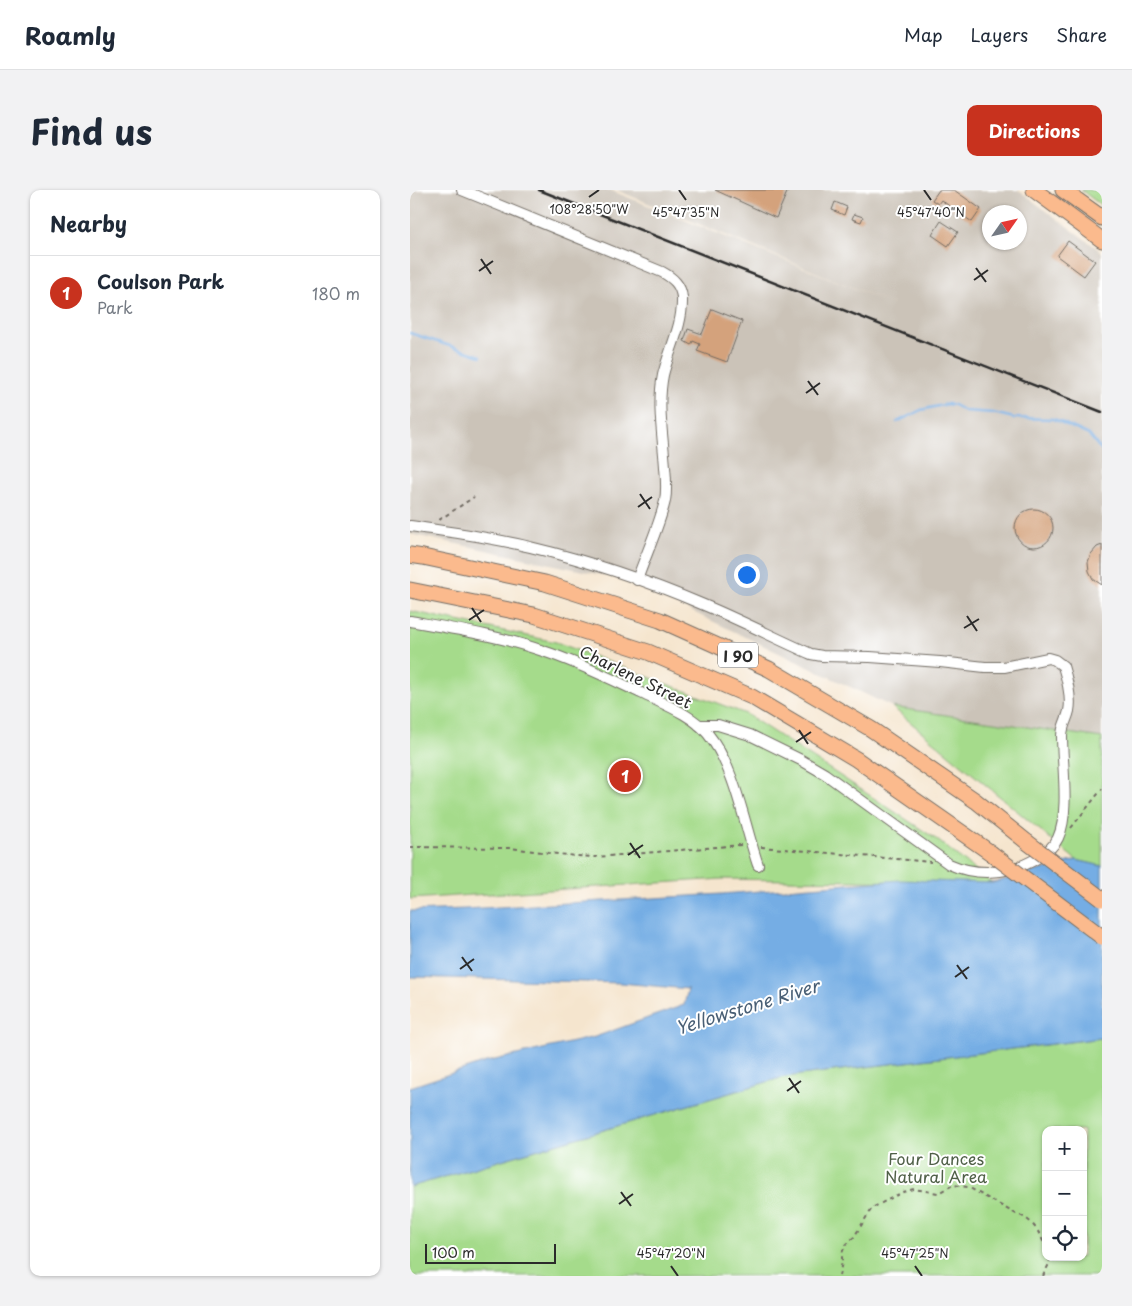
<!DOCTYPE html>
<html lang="en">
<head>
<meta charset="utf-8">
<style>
	body { margin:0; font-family:"Playpen Sans",sans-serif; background:#f2f2f3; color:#1f2937 }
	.controls { position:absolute; right:15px; bottom:15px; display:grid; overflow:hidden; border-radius:10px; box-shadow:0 1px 4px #0004 }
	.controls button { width:45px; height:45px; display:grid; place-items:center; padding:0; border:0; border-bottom:1px solid #e0e1e3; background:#fff; color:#1f2937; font:25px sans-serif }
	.compass { position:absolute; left:572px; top:15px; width:45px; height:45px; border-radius:50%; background:#fff; box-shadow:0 1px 4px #0004; rotate:56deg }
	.scale { position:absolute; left:15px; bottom:12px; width:131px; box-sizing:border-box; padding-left:5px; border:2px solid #2b2b2b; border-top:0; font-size:14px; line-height:18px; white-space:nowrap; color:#2b2b2b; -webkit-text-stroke:4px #fff; paint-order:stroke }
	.you { position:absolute; left:336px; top:384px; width:18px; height:18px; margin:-12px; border:4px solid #fff; border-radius:50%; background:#1a73e8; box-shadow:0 0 0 8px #1a73e833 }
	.badge { display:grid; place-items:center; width:32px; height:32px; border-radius:50%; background:#c8321e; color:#fff; font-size:16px; font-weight:700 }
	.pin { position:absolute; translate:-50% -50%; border:2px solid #fff; box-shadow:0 1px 5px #0006 }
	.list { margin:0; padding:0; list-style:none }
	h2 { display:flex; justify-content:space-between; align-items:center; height:65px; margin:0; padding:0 20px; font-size:21px }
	h2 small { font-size:16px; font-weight:400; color:#747a83 }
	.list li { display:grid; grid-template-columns:32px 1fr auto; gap:15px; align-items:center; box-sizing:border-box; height:75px; padding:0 20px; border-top:1px solid #e0e1e3 }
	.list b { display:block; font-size:19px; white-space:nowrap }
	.list p { margin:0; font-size:16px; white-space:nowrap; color:#747a83 }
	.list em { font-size:16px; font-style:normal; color:#747a83 }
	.icon { flex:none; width:28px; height:28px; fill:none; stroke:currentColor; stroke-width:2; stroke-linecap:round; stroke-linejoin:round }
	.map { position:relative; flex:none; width:692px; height:1086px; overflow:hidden; border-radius:10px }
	header { display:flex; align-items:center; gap:30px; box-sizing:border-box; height:70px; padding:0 25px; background:#fff; border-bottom:1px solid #e0e1e3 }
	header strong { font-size:24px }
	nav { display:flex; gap:28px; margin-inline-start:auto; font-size:18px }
	.intro { display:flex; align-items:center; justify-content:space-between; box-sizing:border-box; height:120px; padding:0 30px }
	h1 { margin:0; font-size:35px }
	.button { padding:12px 22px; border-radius:10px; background:#c8321e; color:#fff; font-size:18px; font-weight:700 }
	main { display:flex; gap:30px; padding:0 30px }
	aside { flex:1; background:#fff; border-radius:10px; box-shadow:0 1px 4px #0004 }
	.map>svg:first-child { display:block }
	.industrial { fill:#cbc3b8; fill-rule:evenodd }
	.green { fill:#a5db8b; stroke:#68835b; fill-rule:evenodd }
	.water { fill:#75ade4; stroke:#506c88 }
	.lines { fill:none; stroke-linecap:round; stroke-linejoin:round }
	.stream { stroke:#75ade4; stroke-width:2.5 }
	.building { fill:#d4a27c }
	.minor-casing { stroke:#726c64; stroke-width:12 }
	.highway-casing { stroke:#726c64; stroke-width:17 }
	.path { stroke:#726c64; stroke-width:2; stroke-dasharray:4 4; stroke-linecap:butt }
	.minor { stroke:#fff; stroke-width:10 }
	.highway { stroke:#fbba8d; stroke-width:15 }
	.rail { stroke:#2b2b2b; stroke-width:2.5 }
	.highway-bridge-casing { stroke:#726c64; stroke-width:17; stroke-linecap:butt }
	.highway-bridge { stroke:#fbba8d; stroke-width:15 }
	.ticks { fill:none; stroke:#2b2b2b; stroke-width:2 }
	.labels { text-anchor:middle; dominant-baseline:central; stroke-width:4; stroke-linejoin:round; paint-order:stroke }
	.shield { fill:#fff; stroke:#6b6b6b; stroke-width:1 }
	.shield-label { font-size:15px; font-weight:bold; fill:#2b2b2b }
	.street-label { font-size:16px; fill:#2b2b2b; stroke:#fff }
	.park-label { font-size:16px; fill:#506048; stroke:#fff }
	.water-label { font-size:18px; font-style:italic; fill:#495f75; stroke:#fff }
	.ticks-label { font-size:12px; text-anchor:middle; fill:#2b2b2b; stroke:#fff; stroke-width:4; stroke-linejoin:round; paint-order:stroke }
</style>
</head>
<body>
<header>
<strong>Roamly</strong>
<nav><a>Map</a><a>Layers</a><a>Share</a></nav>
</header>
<div class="intro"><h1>Find us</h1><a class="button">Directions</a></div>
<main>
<aside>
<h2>Nearby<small></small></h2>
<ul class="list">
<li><span class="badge">1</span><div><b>Coulson Park</b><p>Park</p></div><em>180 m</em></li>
</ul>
</aside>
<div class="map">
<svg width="692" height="1086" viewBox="0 0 692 1086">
	<rect width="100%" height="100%" fill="#fff"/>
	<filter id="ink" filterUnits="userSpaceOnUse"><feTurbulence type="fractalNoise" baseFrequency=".02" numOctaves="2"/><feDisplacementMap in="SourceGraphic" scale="10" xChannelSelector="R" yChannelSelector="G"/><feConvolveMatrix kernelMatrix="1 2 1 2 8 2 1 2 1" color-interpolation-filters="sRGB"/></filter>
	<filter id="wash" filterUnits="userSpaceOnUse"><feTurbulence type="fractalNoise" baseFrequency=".0096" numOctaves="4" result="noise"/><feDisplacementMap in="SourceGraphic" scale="20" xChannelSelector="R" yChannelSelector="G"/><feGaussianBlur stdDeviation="1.12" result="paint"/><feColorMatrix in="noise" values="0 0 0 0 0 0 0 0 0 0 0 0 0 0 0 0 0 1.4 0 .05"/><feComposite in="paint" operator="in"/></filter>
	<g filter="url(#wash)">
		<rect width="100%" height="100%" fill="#f5e5ce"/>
		<path class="industrial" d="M0,0h200l283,114 -277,-114h402l84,62v486l-210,-31 -266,-127 -216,-46zM580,22h30v30h-30z"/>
		<g class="green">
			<path d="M671,0h21v16z"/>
			<path d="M0,421l146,31 190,72 190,125 56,44 -270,-4 -312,20z"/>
			<path d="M482,517l210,31v128l-26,-6z"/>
			<path d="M692,848v238h-692v-89l374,-110zM636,940h37v127h-37z"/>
		</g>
		<path class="water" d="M666,670l26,6v172l-318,39 -374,110v-100l76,-25 109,-25 89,-32 4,-16 -67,-6 -211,-6v-66l55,-2 257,-15 178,-14 92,3z"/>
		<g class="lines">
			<g class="stream">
				<path d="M0,143l71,23"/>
				<path d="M487,232l24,-12 26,-6 7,1 11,6 28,2 21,5 40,1 35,16 13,16"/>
			</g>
		</g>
		<g id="blocks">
			<g class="building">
				<path d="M305,0h73l-12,28z"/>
				<path d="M529,0h15l27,19 -9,13 -31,-22 -3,4 -6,-4z"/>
				<path d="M425,12l12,5 -3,8 -12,-5z"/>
				<path d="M444,24l9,3 -2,5 -9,-3z"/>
				<path d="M531,31l17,11 -10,14 -16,-11z"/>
				<path d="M658,51l27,20 -11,15 -27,-20z"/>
				<path d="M302,119l30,12 -15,41 -30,-11 3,-7 -7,-3 -2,4 -7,-4 4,-12 14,5z"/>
				<circle cx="624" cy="338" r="19"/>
				<path d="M692,355v40l-9,-6 -4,-8 -1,-9 3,-8 6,-7z"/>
			</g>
		</g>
	</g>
	<g filter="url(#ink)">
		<use href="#blocks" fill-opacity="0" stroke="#726c64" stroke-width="1"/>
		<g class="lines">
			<defs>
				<g id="minor">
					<path d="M52,0l200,82c11,6 19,13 20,26 1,27 -13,52 -19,77 -6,30 0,62 2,92 1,10 2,23 0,34 -6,26 -19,53 -28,79"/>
					<path d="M0,336c40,6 81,11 120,21 59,14 118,34 174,58 36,15 71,33 107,49l11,2 48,1 70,5 45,5h19l44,-9 7,2 8,6c4,13 9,31 6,45 -2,9 -7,15 -7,25 0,28 8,76 -4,102 -7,15 -31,27 -46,31 -21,5 -43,4 -63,-5l-124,-90 -24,-14 -51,-25 -32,-10h-19"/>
					<path d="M0,431c45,8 90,15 133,30 34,11 66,27 98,42 22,11 51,21 67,41 27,33 36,90 50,131"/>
				</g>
				<g id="highway">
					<path d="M624,0l68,50"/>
					<path d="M653,0l39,28"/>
					<path d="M0,365l13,2 122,26 115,37 109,49 102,60 105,72 51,41"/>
					<path d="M0,400l124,25 114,37 104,45 104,62 135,94"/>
				</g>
			</defs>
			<use href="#minor" class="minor-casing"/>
			<use href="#highway" class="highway-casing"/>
			<g class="path">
				<path d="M29,330l35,-23"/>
				<path d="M661,638l31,-39"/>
				<path d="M0,657l99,1 66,8 21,1 145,-12"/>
				<path d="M351,657l170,15"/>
				<path d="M429,1086l3,-14v-9l3,-7 9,-9 18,-29 31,-16 11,-3 24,4 15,-8 15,2 48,27c16,4 24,19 30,34"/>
				<path d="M633,1086l7,-14 -1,-5"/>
			</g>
			<use href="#minor" class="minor"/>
			<use href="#highway" class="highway"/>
			<path class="rail" d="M129,0l563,222"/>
			<defs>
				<g id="highway-bridge">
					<path d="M617,652l75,57"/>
					<path d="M581,663l111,84"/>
				</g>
			</defs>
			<use href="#highway-bridge" class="highway-bridge-casing"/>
			<use href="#highway-bridge" class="highway-bridge"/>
		</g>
	</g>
	<path class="ticks" d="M269,0l7,10M514,0l7,10M179,7l10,-7M71,69l10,15M566,78l10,14M69,81l14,-10M564,90l14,-10M398,191l10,14M396,203l14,-10M230,304l10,15M228,317l14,-10M62,418l9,14M557,426l10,15M59,430l15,-10M554,438l15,-9M389,540l9,14M386,552l15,-10M220,653l10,15M218,665l15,-10M52,767l10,14M547,775l10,14M50,779l14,-10M545,787l14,-10M379,888l10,15M377,901l14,-10M211,1002l10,14M209,1014l14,-10M261,1076l7,10M505,1076l7,10"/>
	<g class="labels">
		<rect class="shield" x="308" y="452.5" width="40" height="25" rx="4"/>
		<g class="shield-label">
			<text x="328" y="465">I 90</text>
		</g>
		<g class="street-label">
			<text transform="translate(226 486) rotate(26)">Charlene Street</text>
		</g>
		<g class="park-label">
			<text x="526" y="968">Four Dances<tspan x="526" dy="18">Natural Area</tspan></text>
		</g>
		<g class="water-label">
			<text transform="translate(337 816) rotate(-17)">Yellowstone River</text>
		</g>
	</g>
	<g class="ticks-label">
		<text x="179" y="24">108°28'50"W</text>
		<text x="276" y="27">45°47'35"N</text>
		<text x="521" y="27">45°47'40"N</text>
		<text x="261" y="1068">45°47'20"N</text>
		<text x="505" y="1068">45°47'25"N</text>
	</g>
</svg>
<div class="controls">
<button>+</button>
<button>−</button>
<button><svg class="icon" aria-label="locate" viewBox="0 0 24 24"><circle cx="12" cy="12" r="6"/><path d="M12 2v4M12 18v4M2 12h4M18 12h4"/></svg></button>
</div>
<svg class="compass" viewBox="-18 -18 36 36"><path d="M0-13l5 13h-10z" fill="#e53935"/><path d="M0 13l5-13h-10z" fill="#747a83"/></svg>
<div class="scale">100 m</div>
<div class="you"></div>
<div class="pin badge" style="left:215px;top:586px">1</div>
</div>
</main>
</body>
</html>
